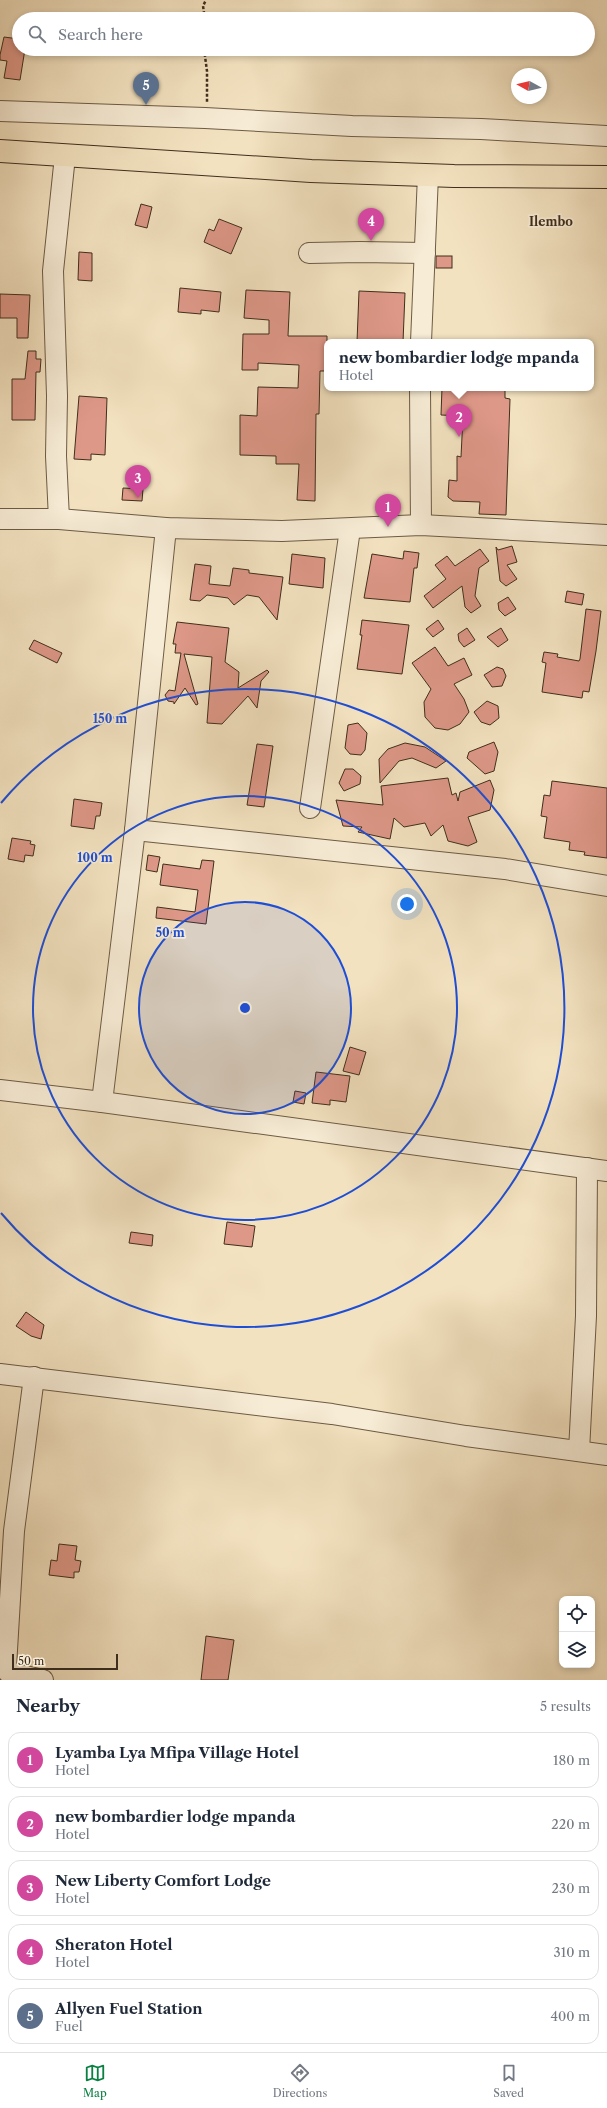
<!DOCTYPE html>
<html lang="en">
<head>
<meta charset="utf-8">
<style>
	body { margin:0; font-family:"Libre Caslon Text",serif; background:#f2f2f3; color:#1f2937 }
	.controls { position:absolute; right:12px; bottom:12px; display:grid; overflow:hidden; border-radius:8px; box-shadow:0 2px 6px #0003 }
	.controls button { width:36px; height:36px; display:grid; place-items:center; padding:0; border:0; border-bottom:1px solid #e0e1e3; background:#fff; color:#1f2937; font:20px sans-serif }
	.compass { position:absolute; left:511px; top:68px; width:36px; height:36px; border-radius:50%; background:#fff; box-shadow:0 2px 6px #0003; rotate:278deg }
	.scale { position:absolute; left:12px; bottom:10px; width:106px; box-sizing:border-box; padding-left:4px; border:2px solid #402e1c; border-top:0; font-size:11px; line-height:14px; white-space:nowrap; color:#402e1c; -webkit-text-stroke:3px #f7ecd6; paint-order:stroke }
	.you { position:absolute; left:407px; top:904px; width:14px; height:14px; margin:-10px; border:3px solid #fff; border-radius:50%; background:#1a73e8; box-shadow:0 0 0 6px #1a73e833 }
	.badge { display:grid; place-items:center; width:26px; height:26px; border-radius:50%; background:#0b8043; color:#fff; font-size:13px; font-weight:700 }
	.pin { position:absolute; translate:-50% -33px; filter:drop-shadow(0 1px 2px #0008) }
	.pin::after { content:''; position:absolute; top:21px; width:14px; height:12px; background:inherit; clip-path:polygon(0 0,100% 0,50% 100%) }
	.popup { position:absolute; left:324px; top:339px; width:270px; height:52px; box-sizing:border-box; display:grid; place-content:center; border-radius:8px; background:#fff; filter:drop-shadow(0 1px 3px #0005); font-size:13px; white-space:nowrap; color:#747a83 }
	.popup b { font-size:15px; color:#1f2937 }
	.popup::after { content:''; position:absolute; left:50%; top:100%; margin-left:-8px; border:8px solid transparent; border-top-color:#fff }
	.list { margin:0; padding:0; list-style:none }
	h2 { display:flex; justify-content:space-between; align-items:center; height:52px; margin:0; padding:0 16px; font-size:17px }
	h2 small { font-size:13px; font-weight:400; color:#747a83 }
	.list li { display:grid; grid-template-columns:26px 1fr auto; gap:12px; align-items:center; box-sizing:border-box; height:56px; margin:0 8px 8px; padding:0 8px; border:1px solid #e0e1e3; border-radius:12px }
	.list b { display:block; font-size:15px; white-space:nowrap }
	.list p { margin:0; font-size:13px; white-space:nowrap; color:#747a83 }
	.list em { font-size:13px; font-style:normal; color:#747a83 }
	.icon { flex:none; width:22px; height:22px; fill:none; stroke:currentColor; stroke-width:2; stroke-linecap:round; stroke-linejoin:round }
	.map { position:relative; flex:none; width:607px; height:1680px; overflow:hidden }
	.search { position:absolute; background:#fff; box-shadow:0 2px 6px #0003; left:12px; right:12px; top:12px; height:44px; display:flex; align-items:center; gap:10px; box-sizing:border-box; padding:0 14px; border-radius:22px; color:#747a83; font-size:15px }
	.sheet { height:372px; background:#fff }
	nav { display:flex; justify-content:space-around; align-items:center; box-sizing:border-box; height:56px; border-top:1px solid #e0e1e3; background:#fff; font-size:11px; color:#747a83 }
	nav a { display:grid; justify-items:center; gap:2px }
	nav .on { color:#0b8043 }
	.map>svg:first-child { display:block }
	.building { fill:#de9888; stroke:#402e1c }
	.lines { fill:none; stroke-linecap:round; stroke-linejoin:round }
	.minor-casing { stroke:#6d5b45; stroke-width:22 }
	.highway-casing { stroke:#402e1c; stroke-width:24 }
	.path { stroke:#402e1c; stroke-width:2.5; stroke-dasharray:3 2; stroke-linecap:butt }
	.minor { stroke:#f7ecd6; stroke-width:20 }
	.highway { stroke:#f3e2c0; stroke-width:22 }
	.ring { fill:none; stroke:#1d4ed8; stroke-width:2 }
	.labels { text-anchor:middle; dominant-baseline:central; stroke-width:3.5; stroke-linejoin:round; paint-order:stroke }
	.quarter-label { font-size:12px; font-weight:bold; fill:#402e1c; stroke:#f7ecd6 }
	.centre { fill:#1d4ed8; stroke:#f7ecd6; stroke-width:2 }
	.ring-label { font-size:12px; text-anchor:middle; font-weight:bold; fill:#1d4ed8; stroke:#f7ecd6; stroke-width:3.5; stroke-linejoin:round; paint-order:stroke }
</style>
</head>
<body>
<div class="map">
<svg width="607" height="1680" viewBox="0 0 607 1680">
	<rect width="100%" height="100%" fill="#f3e2c0"/>
	<filter id="stains"><feTurbulence type="fractalNoise" baseFrequency=".005" numOctaves="4"/><feColorMatrix values="0 0 0 0 .2 0 0 0 0 .09 0 0 0 0 .02 0 0 0 .5 -.17"/></filter>
	<radialGradient id="worn" r=".72"><stop offset=".6" stop-color="#630" stop-opacity="0"/><stop offset="1" stop-color="#630" stop-opacity=".3"/></radialGradient>
	<g class="building">
		<path d="M4,37l15,2v10h6l-5,31 -16,-2 3,-17 -7,-1v-5z"/>
		<path d="M141,204l11,3 -5,21 -12,-3z"/>
		<path d="M219,219l23,9 -11,26 -27,-12 5,-13 5,2z"/>
		<path d="M79,252l13,1v28l-14,-1z"/>
		<rect x="436" y="256" width="16" height="12"/>
		<path d="M180,288l41,4 -2,20 -18,-2v4l-23,-2z"/>
		<path d="M246,290l44,2 -2,44h39v35h-7l-1,43h-3l-1,87 -18,-1 2,-36h-23v-8l-36,-1v-40l17,1 1,-29 40,1 1,-23 -41,-2v7h-16l1,-36h26v-14l-25,-2z"/>
		<path d="M359,291l46,2 -2,49h-46z"/>
		<path d="M0,294l30,1 -2,43h-11v-20h-17z"/>
		<path d="M28,351h8v8h5l-1,13h-4l-1,48h-23v-41h13z"/>
		<path d="M442,388h63v10l5,1 -4,116 -27,-1 1,-12 -27,-1 -5,-4 1,-17 8,1v-25l4,1 2,-41 -22,-1z"/>
		<path d="M79,396l28,2 -2,57 -14,-1v6l-17,-1z"/>
		<path d="M123,488l20,1 -1,12 -20,-1z"/>
		<path d="M512,546l5,16 -10,3 10,14 -11,7 -6,-5 -4,-34 2,3z"/>
		<path d="M480,549l9,12 -10,7 -4,28 6,10 -10,7 -6,-6 -3,-21 -29,22 -9,-12 22,-17 -11,-14 12,-9 8,10z"/>
		<path d="M404,551l15,2 -2,15h-3l-4,34 -46,-4 8,-44 31,5z"/>
		<path d="M292,554l33,4 -2,30 -34,-4z"/>
		<path d="M195,564l16,2 -2,18 21,2 3,-18 16,2v3l34,4 -6,43 -18,-23 -12,-2 -13,10 -6,-7 -21,-3 -7,6 -10,-1z"/>
		<path d="M567,591l17,3 -2,11 -17,-3z"/>
		<path d="M508,597l8,12 -11,7 -6,-6 -1,-7z"/>
		<path d="M586,609l15,2 -5,40 -7,41 -6,-1 -1,7 -40,-6 4,-29 -4,-1 2,-10 14,2 -1,3 22,4 1,-2z"/>
		<path d="M362,620l47,5 -7,49 -45,-5 5,-34h-2z"/>
		<path d="M438,620l6,9 -11,8 -7,-8z"/>
		<path d="M177,622l52,6 -4,34 14,10 -1,16 29,-18 2,2 -8,9 -4,27 -9,-12 -26,28 -15,-1 5,-66 -28,-3 14,50 -2,1 -11,-17 -11,16v-2l-6,-1 -3,-6 4,-5 6,1 6,-38h-6l1,-9h-3z"/>
		<path d="M467,628l8,12 -11,7 -5,-6 -1,-7z"/>
		<path d="M501,628l7,12 -10,7 -11,-10z"/>
		<path d="M34,640l28,13 -5,10 -28,-14z"/>
		<path d="M435,647l13,19 16,-8 8,17 -18,9 10,15 5,13 -9,12 -12,6 -13,-2 -10,-11 -1,-15 7,-13 -19,-26z"/>
		<path d="M497,667l6,2 3,7 -4,10 -10,1 -8,-12z"/>
		<path d="M487,701l11,5 1,12 -9,7 -9,-3 -7,-10z"/>
		<path d="M358,723l9,10 -2,17 -4,5 -11,-1 -5,-6 3,-23z"/>
		<path d="M494,742l4,10 -4,19 -9,3 -18,-16 2,-6z"/>
		<path d="M405,743l20,4 21,14 -10,7 -24,-10 -13,3 -19,22 -1,-24 9,-10z"/>
		<path d="M257,744l16,2 -9,61 -17,-2z"/>
		<path d="M345,769h8l8,7 -1,8 -16,7 -5,-8z"/>
		<path d="M448,778l4,17 4,-2 2,8 2,-9 30,-12 4,10 -4,20 -22,7 9,25 -9,4 -20,-5 -5,-16 -12,11 -6,-13 -21,4 -10,-9 -4,21 -32,-7 4,-5 -19,-1 -7,-26 47,5 -2,-19z"/>
		<path d="M552,781l55,7v70l-23,-3 1,-3 -16,-2 1,-8 -26,-4 3,-21 -6,-1 3,-21 6,1z"/>
		<path d="M74,799l28,4 -2,13h-4l-2,13 -23,-3z"/>
		<path d="M12,838l19,3 -1,3 5,1 -2,11 -8,-1 -1,7 -16,-3z"/>
		<path d="M148,855l12,2 -3,15 -11,-2z"/>
		<path d="M202,860l12,1 -8,63 -50,-6 1,-11 38,5 3,-22 -38,-5 3,-21 37,5z"/>
		<path d="M350,1047l16,5 -7,23 -16,-4z"/>
		<path d="M316,1072l34,4 -4,26 -16,-2v5l-18,-2z"/>
		<path d="M295,1091l11,2 -2,11 -11,-2z"/>
		<path d="M227,1222l28,4 -3,21 -28,-3z"/>
		<path d="M131,1232l22,3 -1,11 -23,-3z"/>
		<path d="M26,1312l18,13 -3,14 -10,-3 -15,-10z"/>
		<path d="M59,1544l18,2 -2,14 6,1 -2,11h-5v6l-25,-3 2,-15 6,1z"/>
		<path d="M206,1636l28,4 -6,40h-27z"/>
	</g>
	<g class="lines">
		<defs>
			<g id="minor">
				<path d="M0,111l205,7 147,8 129,3 126,7"/>
				<path d="M309,253l51,-1 65,1"/>
				<path d="M421,342l7,-167"/>
				<path d="M420,388l1,137"/>
				<path d="M0,519h59l107,9 116,3 139,-6 186,10"/>
				<path d="M59,519l-3,-63 1,-60 -4,-125 12,-115"/>
				<path d="M310,808l40,-279"/>
				<path d="M135,830l370,39 102,17"/>
				<path d="M0,1090l102,12 505,69"/>
				<path d="M102,1102l33,-272 31,-302"/>
				<path d="M0,1374l332,40 134,22 141,19"/>
				<path d="M34,1377l-20,154 -8,136 2,5 4,1 31,7"/>
				<path d="M579,1451l7,-135 1,-148"/>
			</g>
			<path id="highway" d="M0,151l311,20 143,5 153,1"/>
		</defs>
		<use href="#minor" class="minor-casing"/>
		<use href="#highway" class="highway-casing"/>
		<g class="path">
			<path d="M205,19l-2,-13 3,-6"/>
			<path d="M204,49l3,22v31"/>
		</g>
		<use href="#minor" class="minor"/>
		<use href="#highway" class="highway"/>
	</g>
	<circle cx="245" cy="1008" r="106" fill="#1d4ed8" fill-opacity=".12"/>
	<g class="ring">
		<circle cx="245" cy="1008" r="106"/>
		<circle cx="245" cy="1008" r="212"/>
		<path d="M1 803A319 319 0 1 1 1 1213"/>
	</g>
	<g class="labels">
		<g class="quarter-label">
			<text x="551" y="221">Ilembo</text>
		</g>
	</g>
	<circle cx="245" cy="1008" r="6" class="centre"/>
	<g class="ring-label">
		<text x="110" y="723">150 m</text>
		<text x="95" y="862">100 m</text>
		<text x="170" y="937">50 m</text>
	</g>
	<rect width="100%" height="100%" filter="url(#stains)"/>
	<rect width="100%" height="100%" fill="url(#worn)"/>
</svg>
<div class="controls">
<button><svg class="icon" aria-label="locate" viewBox="0 0 24 24"><circle cx="12" cy="12" r="6"/><path d="M12 2v4M12 18v4M2 12h4M18 12h4"/></svg></button>
<button><svg class="icon" aria-label="layers" viewBox="0 0 24 24"><path d="M12 4l9 5-9 5-9-5zM3 14l9 5 9-5"/></svg></button>
</div>
<svg class="compass" viewBox="-18 -18 36 36"><path d="M0-13l5 13h-10z" fill="#e53935"/><path d="M0 13l5-13h-10z" fill="#747a83"/></svg>
<div class="scale">50 m</div>
<div class="you"></div>
<div class="pin badge" style="left:388px;top:527px;background:#d1479c">1</div>
<div class="pin badge" style="left:459px;top:437px;background:#d1479c">2</div>
<div class="popup"><b>new bombardier lodge mpanda</b>Hotel</div>
<div class="pin badge" style="left:138px;top:498px;background:#d1479c">3</div>
<div class="pin badge" style="left:371px;top:241px;background:#d1479c">4</div>
<div class="pin badge" style="left:146px;top:105px;background:#5c6f8a">5</div>
<div class="search"><svg class="icon" aria-label="search" viewBox="0 0 24 24"><circle cx="10" cy="10" r="6"/><path d="M15 15l6 6"/></svg>Search here</div>
</div>
<section class="sheet">
<h2>Nearby<small>5 results</small></h2>
<ul class="list">
<li><span class="badge" style="background:#d1479c">1</span><div><b>Lyamba Lya Mfipa Village Hotel</b><p>Hotel</p></div><em>180 m</em></li>
<li><span class="badge" style="background:#d1479c">2</span><div><b>new bombardier lodge mpanda</b><p>Hotel</p></div><em>220 m</em></li>
<li><span class="badge" style="background:#d1479c">3</span><div><b>New Liberty Comfort Lodge</b><p>Hotel</p></div><em>230 m</em></li>
<li><span class="badge" style="background:#d1479c">4</span><div><b>Sheraton Hotel</b><p>Hotel</p></div><em>310 m</em></li>
<li><span class="badge" style="background:#5c6f8a">5</span><div><b>Allyen Fuel Station</b><p>Fuel</p></div><em>400 m</em></li>
</ul>
</section>
<nav>
<a class="on"><svg class="icon" aria-label="map" viewBox="0 0 24 24"><path d="M3 6l6-2 6 2 6-2v14l-6 2-6-2-6 2zM9 4v14M15 6v14"/></svg>Map</a>
<a><svg class="icon" aria-label="directions" viewBox="0 0 24 24"><path d="M12 3l9 9-9 9-9-9zM9 14v-3h6M13 9l2 2-2 2"/></svg>Directions</a>
<a><svg class="icon" aria-label="saved" viewBox="0 0 24 24"><path d="M7 4h10v16l-5-4-5 4z"/></svg>Saved</a>
</nav>
</body>
</html>
